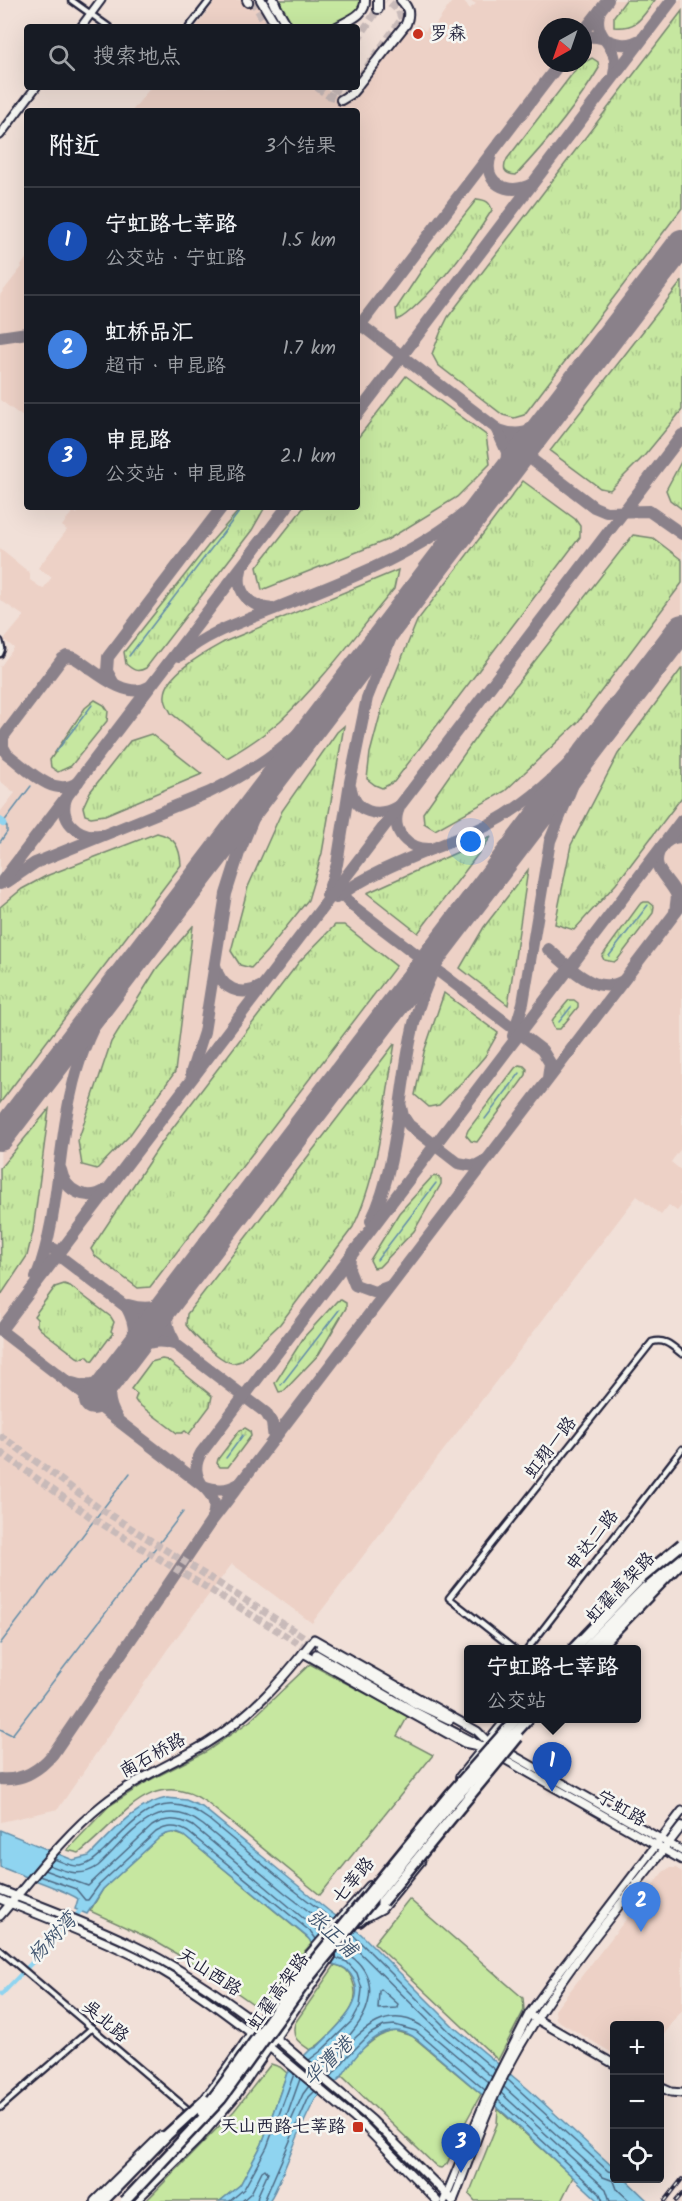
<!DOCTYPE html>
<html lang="zh">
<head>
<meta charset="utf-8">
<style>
	body { margin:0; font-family:Kalam,"LXGW WenKai TC",sans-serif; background:#20242c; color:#f1f3f6 }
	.controls { position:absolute; right:18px; bottom:18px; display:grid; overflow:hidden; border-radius:6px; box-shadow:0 6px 24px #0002 }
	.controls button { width:54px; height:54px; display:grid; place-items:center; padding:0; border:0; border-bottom:2px solid #363941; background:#171b24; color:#f1f3f6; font:30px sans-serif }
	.compass { position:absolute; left:538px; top:18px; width:54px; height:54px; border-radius:50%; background:#171b24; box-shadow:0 6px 24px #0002; rotate:220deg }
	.you { position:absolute; left:471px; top:842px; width:21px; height:21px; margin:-15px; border:4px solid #fff; border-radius:50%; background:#1a73e8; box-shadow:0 0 0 9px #1a73e833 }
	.badge { display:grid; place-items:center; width:39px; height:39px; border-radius:50%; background:#c8321e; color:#fff; font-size:20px; font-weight:700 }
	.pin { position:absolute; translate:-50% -50px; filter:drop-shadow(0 2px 3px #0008) }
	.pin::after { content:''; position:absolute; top:32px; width:21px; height:18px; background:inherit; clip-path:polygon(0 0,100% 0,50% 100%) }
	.popup { position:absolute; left:464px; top:1645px; width:177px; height:78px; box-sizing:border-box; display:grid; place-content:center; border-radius:6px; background:#171b24; filter:drop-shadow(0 2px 4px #0005); font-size:20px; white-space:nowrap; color:#9ea1a6 }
	.popup b { font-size:22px; color:#f1f3f6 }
	.popup::after { content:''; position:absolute; left:50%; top:100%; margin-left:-12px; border:12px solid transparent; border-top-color:#171b24 }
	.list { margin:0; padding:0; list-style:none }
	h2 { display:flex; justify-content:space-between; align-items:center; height:78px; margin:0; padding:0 24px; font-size:26px }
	h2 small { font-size:20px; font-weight:400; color:#9ea1a6 }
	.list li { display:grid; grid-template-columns:39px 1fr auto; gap:18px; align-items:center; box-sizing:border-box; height:108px; padding:0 24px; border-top:2px solid #363941 }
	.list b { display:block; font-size:22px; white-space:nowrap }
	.list p { margin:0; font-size:20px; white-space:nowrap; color:#9ea1a6 }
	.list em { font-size:20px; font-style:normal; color:#9ea1a6 }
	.icon { flex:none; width:33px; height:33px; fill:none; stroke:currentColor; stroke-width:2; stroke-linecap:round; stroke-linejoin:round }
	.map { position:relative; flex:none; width:682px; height:2201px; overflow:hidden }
	.search { position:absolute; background:#171b24; box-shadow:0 6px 24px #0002; left:24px; top:24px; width:336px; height:66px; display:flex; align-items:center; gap:15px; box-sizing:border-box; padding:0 21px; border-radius:6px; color:#9ea1a6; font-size:22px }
	.panel { position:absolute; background:#171b24; box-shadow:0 6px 24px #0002; left:24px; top:108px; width:336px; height:402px; border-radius:6px }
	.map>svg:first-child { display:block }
	.built { fill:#edd1c6; fill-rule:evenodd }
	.grass { fill:url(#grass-tufts); stroke:#74846e; stroke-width:1.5 }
	.park { fill:#c6e7a0; stroke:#74846e; stroke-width:1.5 }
	.water { fill:#8fd4f0; stroke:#638da8; stroke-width:1.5 }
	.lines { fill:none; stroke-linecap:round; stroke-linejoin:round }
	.shore { stroke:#4e6983; stroke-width:1.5 }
	.stream { stroke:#638da8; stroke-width:1.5 }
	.canal { stroke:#8fd4f0; stroke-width:4.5 }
	.river { stroke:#8fd4f0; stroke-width:8 }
	.taxiway { stroke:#8a818a; stroke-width:12 }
	.runway { stroke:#8a818a; stroke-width:28 }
	.secondary-tunnel { stroke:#c8bab9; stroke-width:7; stroke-dasharray:7 3.5; stroke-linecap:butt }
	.primary-tunnel { stroke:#c8bab9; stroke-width:8; stroke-dasharray:8 4; stroke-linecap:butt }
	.street-casing { stroke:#22223b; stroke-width:9 }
	.secondary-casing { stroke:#22223b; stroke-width:11 }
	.primary-casing { stroke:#22223b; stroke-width:12 }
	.highway-casing { stroke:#22223b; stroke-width:14 }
	.street { stroke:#f6f6f2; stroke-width:4.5 }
	.secondary { stroke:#f6f6f2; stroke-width:7 }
	.primary { stroke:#f6f6f2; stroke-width:8 }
	.highway { stroke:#f6f6f2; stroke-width:9 }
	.rail-casing { stroke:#22223b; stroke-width:4 }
	.rail { stroke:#f6f6f2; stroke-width:1.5; stroke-dasharray:4.5; stroke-linecap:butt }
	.highway-bridge-casing { stroke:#22223b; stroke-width:14; stroke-linecap:butt }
	.highway-bridge { stroke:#f6f6f2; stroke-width:9 }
	.poi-dot { fill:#c8321e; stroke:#f6f6f2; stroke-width:2 }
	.labels { text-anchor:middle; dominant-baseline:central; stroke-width:5; stroke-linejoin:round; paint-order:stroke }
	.poi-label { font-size:18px; fill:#22223b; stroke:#f6f6f2; text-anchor:start }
	.street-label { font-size:18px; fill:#22223b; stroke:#f6f6f2 }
	.water-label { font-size:20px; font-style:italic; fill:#435771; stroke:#f6f6f2 }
</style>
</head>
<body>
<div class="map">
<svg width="682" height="2201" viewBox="0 0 682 2201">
	<defs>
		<pattern id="grass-tufts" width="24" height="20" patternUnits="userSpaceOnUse" patternTransform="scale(1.5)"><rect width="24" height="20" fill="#c6e7a0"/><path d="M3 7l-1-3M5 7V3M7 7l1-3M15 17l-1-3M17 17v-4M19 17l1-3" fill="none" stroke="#aac68b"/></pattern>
	</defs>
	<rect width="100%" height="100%" fill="#f1e0d8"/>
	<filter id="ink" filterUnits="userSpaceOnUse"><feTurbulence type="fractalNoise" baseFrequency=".0167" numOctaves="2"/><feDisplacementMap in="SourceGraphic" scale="12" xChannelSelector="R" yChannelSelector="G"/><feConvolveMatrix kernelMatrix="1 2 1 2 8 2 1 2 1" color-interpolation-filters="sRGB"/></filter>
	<g filter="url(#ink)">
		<g class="built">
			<path d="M216,0h30l2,2 6,-2 15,27h-73z"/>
			<path d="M453,0h8l7,6 1,3 7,-5 -6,-4h212v1147l-11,15 11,9v19l-3,4 3,3v8l-5,6 -8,-6 -8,10 -24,-19 -325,427 -80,-59 -65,86 -109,159 -57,13 -1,-1010 15,-19 -15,-12v-114l14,-19 -10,-8 20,-24 -24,-16v-51l30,24v7l13,9 9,-12 -14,-9 29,-38 -5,-4 11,-15 4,3 3,-7h277v-396h-225l19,-24h173l17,12 14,-1 54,-72 5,2 3,-4 8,7 5,-6 4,2zM547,27h36v36h-36z"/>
			<path d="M27,257v163l-27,-20v-105l22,-28 -1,-1z"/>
			<path d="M669,1868h7l6,4v138l-22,30v-14h-46v28l-52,-31 -6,-4 -1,-9 108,-138z"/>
		</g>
		<g class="grass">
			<path d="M626,0h29c-14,18 -17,29 -41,27v-11z"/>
			<path d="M682,11v197l-158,207 -10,3 -11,-3 -65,-50 -6,-11 9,-23 7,-14z"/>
			<path d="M592,58l6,4 1,6c-23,39 -52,74 -83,107 -12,-1 -14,-6 -9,-16l72,-94z"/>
			<path d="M477,199c9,1 13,3 15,11 -20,32 -40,60 -66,86 -10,9 -18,19 -29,24l-1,-11 33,-50z"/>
			<path d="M682,281v129l-37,45 -35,35 -10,-2 -50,-37z"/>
			<path d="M406,376l80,59 4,29 -33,33 -70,43 -125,50 -5,-23 47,-60h53v-68z"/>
			<path d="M682,460v49l-12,-9 -4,-10z"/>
			<path d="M523,481l52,38 5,7v11l-186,245 -12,6 -7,-3 -8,-6 3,-26 13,-49 34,-83z"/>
			<path d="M242,507h23l-13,23 -106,138c-9,5 -13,2 -20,-4l-2,-12 87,-110z"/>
			<path d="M633,535l20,3 29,22v23l-104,139 -73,69 -70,39 -11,-7 -1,-10 58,-83z"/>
			<path d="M398,570l-4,19c-37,44 -72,93 -114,132 -16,14 -34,26 -53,37l-56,-45c-3,-6 -7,-11 -6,-18 1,-22 41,-43 59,-53z"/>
			<path d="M682,668v129l-66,87 -42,46 -19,-6 16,-79 47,-91z"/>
			<path d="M95,700l9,5 4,6 -1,10 -36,45 -13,6 -7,-5 -1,-7 35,-52z"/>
			<path d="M344,726l-22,127 -14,47 -41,51 -16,17 -11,-3 -9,-14 17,-64 34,-76 55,-79z"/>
			<path d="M151,734l51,40 -97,41 -14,2 -6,-2 -2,-8 7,-15 40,-51z"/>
			<path d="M157,833c18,4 23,14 24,32l-181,238v-196l22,-18 24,-13z"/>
			<path d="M491,837l-73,96 -51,-40z"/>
			<path d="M528,870l-20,135 -48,-37 24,-41z"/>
			<path d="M644,902h5l5,4 -1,7 -35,46 -4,3 -10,-2 -2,-4 38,-52z"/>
			<path d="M335,925h9l52,41 -246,321 -12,1 -43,-32 -4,-7 71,-107 137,-180z"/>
			<path d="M193,926l-18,146 -46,64 -32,33 -15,-4 -4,-24 33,-99 46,-74z"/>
			<path d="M444,993l54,40 -13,23 -17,20 -29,29 -10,2 -14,-12 9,-43z"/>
			<path d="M569,1000h5l4,3v4l-18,22h-5l-3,-6 1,-4z"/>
			<path d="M395,1043c-10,58 -16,132 -42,184l-73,97 -39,37c-3,1 -6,2 -9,2 -12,-2 -39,-28 -46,-38l1,-11z"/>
			<path d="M519,1065l5,1 3,3 -1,6 -49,67 -6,-1 -5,-6 2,-5 47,-62z"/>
			<path d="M49,1109l-16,122 -6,25 -26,39 -1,-127z"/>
			<path d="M436,1176l5,3v5l-27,47 -35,36 -5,1 -4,-8 29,-47 33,-36z"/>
			<path d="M64,1284l6,2 41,31 3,5 -3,9 2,2 -21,28 -5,-5 -6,3 -4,-2 -37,-28 -3,-4v-6l-3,-3 21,-29z"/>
			<path d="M341,1300l5,3v5l-27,46 -35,37 -5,1 -4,-9 29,-46 33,-36z"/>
			<path d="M162,1359l5,1 45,36 -2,10 -21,28 -4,-3 -3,2h-5l-40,-30 -2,-3 2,-6 -6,-5 20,-27z"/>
			<path d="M245,1428l5,3 1,5 -23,31h-8l-3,-4 1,-4 22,-29z"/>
		</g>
		<g class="park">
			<path d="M278,0h82l2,5 -2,5 -27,17h-40z"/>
			<path d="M310,1664l98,52 -11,20 36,19 -113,140 -114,-93c-55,-38 -87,21 -127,51l-12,-3 42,-44 39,-25 59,-30 43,-30z"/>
			<path d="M171,1832l13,4 126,104 1,4 -17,19 -27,39 -5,4h-6l-50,-35 -55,-32 -61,-28 13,-22 57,-52z"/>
			<path d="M409,1899l114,99 1,12 -26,50 -124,-117z"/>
			<path d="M335,1965c8,1 14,6 17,14 10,23 -5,37 -20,53 -7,7 -13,14 -22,18 -12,-8 -19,-12 -15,-27z"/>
			<path d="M395,2031l17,5 69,58 -17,31 -17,39 -6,4 -4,-1 -95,-91c7,-18 34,-43 53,-45z"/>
			<path d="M271,2064l9,3 7,6 -25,71 -22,41 -20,16h-74l88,-90z"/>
			<path d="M498,2109l75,68 -12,24h-86l-6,-7 28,-70z"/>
		</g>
		<path class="water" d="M167,1798l19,2 16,7 127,104 32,23 93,93 74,62 86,79v10l11,1 23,22h-49l-94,-87 -87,-74c-32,-26 -60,11 -76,36 -7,9 -22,14 -27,24 -13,23 -22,49 -32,72 -4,10 -8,21 -14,29h-49l20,-16 22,-41 25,-71 23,-23 7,-3c20,-20 58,-50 29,-78 -5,-4 -8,-3 -13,-5 -13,-6 -18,-18 -26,-27l-123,-101c-9,-5 -15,-4 -24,1l-57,52 -16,25 -12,-5 3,-10c-5,-6 -65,-27 -78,-32v-37l73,30 16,-4c23,-22 45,-52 78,-58z"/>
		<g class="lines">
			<g class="shore">
				<path d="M54,1859c9,3 17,8 27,7 10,-2 16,-9 23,-15 32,-31 58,-67 104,-32l82,68 43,33"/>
				<path d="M49,1865c18,7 32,13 49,1 31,-29 60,-75 105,-41l82,68 43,33"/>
				<path d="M44,1870l44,16 64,-60c14,-9 27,-8 41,0l128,107"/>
				<path d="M39,1876l37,13 9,11h3l11,-15 57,-53c11,-7 21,-7 32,0l123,100 5,7"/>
				<path d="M352,1934l98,98 45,38"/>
				<path d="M347,1940l98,97 47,40"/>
				<path d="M381,1989l17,15 -1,4 -19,1 1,-18z"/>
				<path d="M309,2060l12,-9 31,-30 8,-15 2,-17 -5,-16 -10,-11 -11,-4"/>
				<path d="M314,2065c4,-4 8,-5 12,-8 24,-19 54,-50 40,-83 -6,-12 -15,-20 -28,-23"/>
				<path d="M325,2073c7,-6 11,-15 17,-22 21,-23 47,-45 78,-26l69,58"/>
				<path d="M330,2078l18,-22 22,-22 14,-8 11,-1 21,6 69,59"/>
				<path d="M300,2079l-15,42 1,3 4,-1 13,-29 6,-8"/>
				<path d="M508,2080l100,91 6,1"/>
				<path d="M504,2087l99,90 11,4 3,8 13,12"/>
				<path d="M501,2093l105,96 4,12"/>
				<path d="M498,2100l102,94 3,7"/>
				<path d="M230,2201l14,-12 23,-42 27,-73"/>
				<path d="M242,2201l9,-8 11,-22 3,-2 3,4 -10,22 -1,6"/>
				<path d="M264,2201l45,-104 6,-6"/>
			</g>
			<g class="stream">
				<path d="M129,656l114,-149"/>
				<path d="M56,752l36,-47"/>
				<path d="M0,842l7,-10v-5l-4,-4 28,-37"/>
				<path d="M609,956l39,-51"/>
				<path d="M559,1022l12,-15"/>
				<path d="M485,1119l35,-46"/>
				<path d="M377,1260l59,-77"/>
				<path d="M281,1385l58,-75"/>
				<path d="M226,1458l17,-23"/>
				<path d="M0,1644l130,-171"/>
				<path d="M0,1729l12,6 171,-223"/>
			</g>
			<path class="canal" d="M0,1994l1,1 69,-72 14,-17"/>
			<path class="river" d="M0,821l3,2"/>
			<g class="taxiway">
				<path d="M600,10c-10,30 22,32 14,64"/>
				<path d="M583,32l25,-32"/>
				<path d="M583,38c24,-7 33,17 60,0"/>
				<path d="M491,155c-10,28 17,42 41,29"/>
				<path d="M670,258l12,-13"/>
				<path d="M357,324l8,4 131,100 26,24 72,55 12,5 43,-1 33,23"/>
				<path d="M357,329l203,-266"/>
				<path d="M0,337l27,-4"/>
				<path d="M357,415l315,-415"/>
				<path d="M499,430c18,7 32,3 46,-8"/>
				<path d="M241,570c-6,23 9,37 32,39"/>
				<path d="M180,656c25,-22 58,-33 89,-45 68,-28 140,-52 198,-100 13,-11 31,-24 39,-39l1,-20 -11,-24"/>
				<path d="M113,682l-6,-11 1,-14 114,-150"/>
				<path d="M78,782c-24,18 -53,-15 -71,-28l-4,-7v-10l59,-78 5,-3 8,2c19,12 51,43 74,29"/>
				<path d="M351,789c4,24 27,29 46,18"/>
				<path d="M67,796c-10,23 11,42 33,39"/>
				<path d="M399,808c-10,23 10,42 32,41"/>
				<path d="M7,882l28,-19 175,-71c56,-28 88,-54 130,-101"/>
				<path d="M0,884l287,-377"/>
				<path d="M338,889l16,18 188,143 8,13 -2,15"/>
				<path d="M327,895l10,-31 13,-82 17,-84 25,-63 27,-48"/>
				<path d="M336,898c45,-34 103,-49 154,-74 38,-20 70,-51 100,-81"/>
				<path d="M675,912l2,-16c-7,-18 -29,-27 -16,-48 5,-8 12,-11 21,-11"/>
				<path d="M548,949c21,17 47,48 75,32"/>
				<path d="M215,965c5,24 26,33 47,21"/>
				<path d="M513,1036l10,-33 27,-162 23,-57 31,-54"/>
				<path d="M191,1073l13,-41 22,-138 13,-41 14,-34 35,-59"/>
				<path d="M401,1107l2,9 6,9 49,38 17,3 11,-6"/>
				<path d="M61,1170c4,22 27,32 45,20"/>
				<path d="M371,1221c26,-52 28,-127 40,-184 9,-48 33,-92 60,-132"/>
				<path d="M54,1249l4,6 208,158 6,10 2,16"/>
				<path d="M350,1257l-1,13 6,15 19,7 16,-6"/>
				<path d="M36,1278c23,-59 21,-124 35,-185 9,-44 30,-85 55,-121"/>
				<path d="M173,1297c-8,15 -8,28 1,43"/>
				<path d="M128,1305c20,6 33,3 47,-12"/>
				<path d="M127,1308c9,16 10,31 1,47"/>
				<path d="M0,1330l203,156c10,10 15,18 9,32"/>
				<path d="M0,1331l682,-896"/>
				<path d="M129,1354c12,-11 28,-16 44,-10"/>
				<path d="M115,1373c-8,15 -8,30 2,45"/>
				<path d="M72,1383c17,6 30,1 43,-11"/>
				<path d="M239,1484c-13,7 -22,7 -36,2 -8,-11 -9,-21 -2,-33l481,-633"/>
				<path d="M0,1779c22,2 39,-8 53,-25l157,-231 472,-619"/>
			</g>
			<g class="runway">
				<path d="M0,1137l682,-894"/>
				<path d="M93,1401l589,-773"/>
			</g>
			<g class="secondary-tunnel">
				<path d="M0,1435l99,73 221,139"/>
				<path d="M0,1452l92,66 224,136"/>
			</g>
			<g class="primary-tunnel">
				<path d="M252,0l16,27"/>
				<path d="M357,40l21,-31"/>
				<path d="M360,77l42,-58 -3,-8 -12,-11"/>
				<path d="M317,87l11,8 13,5"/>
				<path d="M332,87c7,5 13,7 20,0"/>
			</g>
			<defs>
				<g id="street">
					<path d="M71,0l38,27"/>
					<path d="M189,27l21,-27"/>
					<path d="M0,641l2,8 -2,5"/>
					<path d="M515,1650l-66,-52 203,-256c13,-4 20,4 30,12"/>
					<path d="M527,1650l155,-201"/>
					<path d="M0,1950l192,163"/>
					<path d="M0,2108l92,-80"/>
				</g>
				<g id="secondary">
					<path d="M81,27l20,-27"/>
					<path d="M0,135l36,-48"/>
					<path d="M320,1647l76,44 18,12 36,17"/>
					<path d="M303,1653l161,90 14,3"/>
					<path d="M316,1654l96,56 75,39"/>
					<path d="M504,1750l178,101"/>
					<path d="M499,1756l183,104"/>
					<path d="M0,1890c44,17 88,33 131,54 47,22 90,52 131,83"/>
					<path d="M0,1899c48,20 98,38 145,62 39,21 75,48 110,75"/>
					<path d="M0,1916c32,-37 63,-80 102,-111 32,-26 70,-41 105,-62 44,-27 76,-64 107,-104l163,92 11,11"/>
					<path d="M369,1916l13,-7 39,-48"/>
					<path d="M533,2017l81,47"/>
					<path d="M271,2034l101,86 81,81"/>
					<path d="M267,2045l99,83 71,73"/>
					<path d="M660,2087l11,5 11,1"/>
					<path d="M444,2201l41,-100 44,-87 31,-43 122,-160"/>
					<path d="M453,2201c18,-45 33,-92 56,-135 46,-87 113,-162 173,-240"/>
				</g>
				<g id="primary">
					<path d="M247,0l1,2"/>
					<path d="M261,0l16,27"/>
					<path d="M273,1l15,26"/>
					<path d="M378,9v-9"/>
					<path d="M337,27c12,-7 29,-12 28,-27"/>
					<path d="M357,86l49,-62c4,-10 3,-16 -5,-24"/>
					<path d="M341,100l10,-6 6,-7"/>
					<path d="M460,1777l48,-59"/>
					<path d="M201,2104c32,-39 57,-83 88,-124 25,-32 54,-63 81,-94"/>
					<path d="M95,2201l66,-65"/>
					<path d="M135,2201l63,-62 37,-43 96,-140"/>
				</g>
				<g id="highway">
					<path d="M273,0l2,5"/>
					<path d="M572,1650l68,-71"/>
					<path d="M584,1650l98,-100"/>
					<path d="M596,1650l86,-89"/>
					<path d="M359,1921l23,-19"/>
					<path d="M103,2201l64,-66"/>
				</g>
			</defs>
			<use href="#street" class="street-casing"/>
			<use href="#secondary" class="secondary-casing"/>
			<use href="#primary" class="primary-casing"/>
			<use href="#highway" class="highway-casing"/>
			<use href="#street" class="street"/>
			<use href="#secondary" class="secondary"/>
			<use href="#primary" class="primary"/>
			<use href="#highway" class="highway"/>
			<defs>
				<g id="rail">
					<path d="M665,2201l17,-22"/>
					<path d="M676,2201l6,-7"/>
				</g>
			</defs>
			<use href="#rail" class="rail-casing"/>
			<use href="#rail" class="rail"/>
			<defs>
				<g id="highway-bridge">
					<path d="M640,1579l42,-35"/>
					<path d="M382,1902l136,-165"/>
					<path d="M202,2112c37,-45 67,-95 103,-140l146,-179 66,-75"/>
					<path d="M167,2135l38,-35"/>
					<path d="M125,2201l96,-102 89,-123 146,-179 73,-79"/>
				</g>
			</defs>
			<use href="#highway-bridge" class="highway-bridge-casing"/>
			<use href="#highway-bridge" class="highway-bridge"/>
		</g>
	</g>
	<g class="poi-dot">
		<circle cx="418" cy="34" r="6"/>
		<rect x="352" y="2121" width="12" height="12" rx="3"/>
	</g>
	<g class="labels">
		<g class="poi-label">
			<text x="430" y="34">罗森</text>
			<text x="346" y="2127" text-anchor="end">天山西路七莘路</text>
		</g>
		<g class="street-label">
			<text transform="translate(551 1448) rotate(-52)">虹翔一路</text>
			<text transform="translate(593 1541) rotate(-52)">申达二路</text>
			<text transform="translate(621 1588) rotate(-46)">虹翟高架路</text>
			<text transform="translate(153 1756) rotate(-29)">南石桥路</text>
			<text transform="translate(621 1809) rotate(30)">宁虹路</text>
			<text transform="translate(354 1881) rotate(-50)">七莘路</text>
			<text transform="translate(209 1973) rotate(33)">天山西路</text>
			<text transform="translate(279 1992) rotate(-54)">虹翟高架路</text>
			<text transform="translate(105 2022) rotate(40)">吴北路</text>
		</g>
		<g class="water-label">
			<text transform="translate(331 1934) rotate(43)">张正浦</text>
			<text transform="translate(53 1939) rotate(-46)">杨树湾</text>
			<text transform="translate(329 2062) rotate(-44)">华漕港</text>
		</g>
	</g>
</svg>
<div class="controls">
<button>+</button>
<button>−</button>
<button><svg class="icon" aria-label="locate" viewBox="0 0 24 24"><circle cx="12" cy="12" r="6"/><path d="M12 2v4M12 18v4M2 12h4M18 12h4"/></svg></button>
</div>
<svg class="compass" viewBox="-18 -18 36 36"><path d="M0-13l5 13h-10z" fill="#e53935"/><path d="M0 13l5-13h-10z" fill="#9ea1a6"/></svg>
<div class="you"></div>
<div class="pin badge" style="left:552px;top:1792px;background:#1a4fb4">1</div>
<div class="popup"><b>宁虹路七莘路</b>公交站</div>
<div class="pin badge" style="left:641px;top:1932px;background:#3f7fe0">2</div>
<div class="pin badge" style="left:461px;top:2173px;background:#1a4fb4">3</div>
<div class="search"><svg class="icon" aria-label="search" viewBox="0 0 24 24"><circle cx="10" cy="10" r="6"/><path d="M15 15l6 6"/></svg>搜索地点</div>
<section class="panel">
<h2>附近<small>3个结果</small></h2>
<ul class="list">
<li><span class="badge" style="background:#1a4fb4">1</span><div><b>宁虹路七莘路</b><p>公交站 · 宁虹路</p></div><em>1.5 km</em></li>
<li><span class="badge" style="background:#3f7fe0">2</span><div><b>虹桥品汇</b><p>超市 · 申昆路</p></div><em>1.7 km</em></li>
<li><span class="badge" style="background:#1a4fb4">3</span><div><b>申昆路</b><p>公交站 · 申昆路</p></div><em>2.1 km</em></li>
</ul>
</section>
</div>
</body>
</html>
